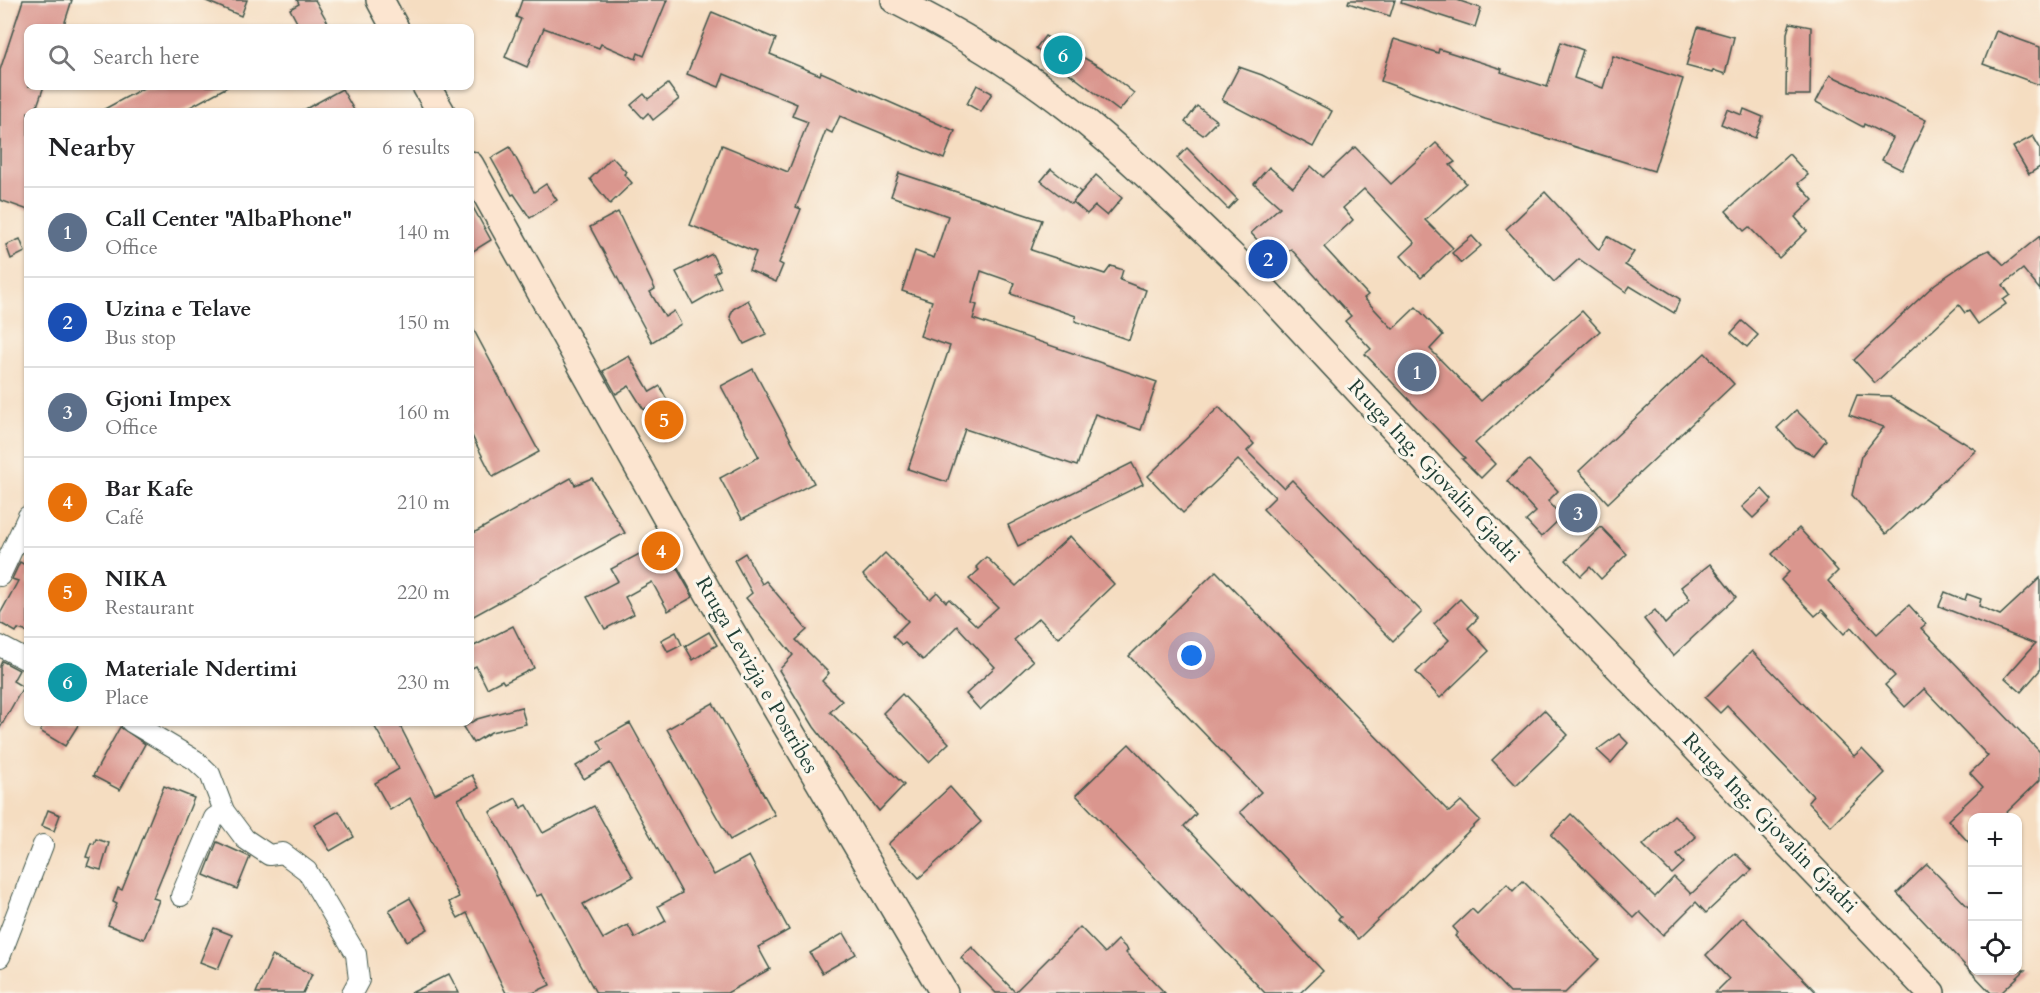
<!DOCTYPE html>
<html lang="en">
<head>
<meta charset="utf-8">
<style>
	body { margin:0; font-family:Cardo,serif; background:#f6f6f6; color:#202124 }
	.controls { position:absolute; right:18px; bottom:18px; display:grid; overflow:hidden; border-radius:12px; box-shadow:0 2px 4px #0004 }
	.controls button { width:54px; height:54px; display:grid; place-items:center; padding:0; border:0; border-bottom:2px solid #e0e0e0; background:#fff; color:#202124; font:30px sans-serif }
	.you { position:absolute; left:1192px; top:656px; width:21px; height:21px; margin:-15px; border:4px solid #fff; border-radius:50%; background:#1a73e8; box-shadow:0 0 0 9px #1a73e833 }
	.badge { display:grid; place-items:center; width:39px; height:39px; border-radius:50%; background:#0f766e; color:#fff; font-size:20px; font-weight:700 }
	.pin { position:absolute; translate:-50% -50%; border:3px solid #fff; box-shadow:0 2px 6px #0006 }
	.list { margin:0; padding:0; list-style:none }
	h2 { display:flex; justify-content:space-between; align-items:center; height:78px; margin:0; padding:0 24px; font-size:26px }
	h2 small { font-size:20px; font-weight:400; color:#757577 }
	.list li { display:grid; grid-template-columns:39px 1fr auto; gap:18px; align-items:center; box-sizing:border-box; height:90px; padding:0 24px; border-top:2px solid #e0e0e0 }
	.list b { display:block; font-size:22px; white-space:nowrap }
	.list p { margin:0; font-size:20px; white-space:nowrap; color:#757577 }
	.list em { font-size:20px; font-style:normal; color:#757577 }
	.icon { flex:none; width:33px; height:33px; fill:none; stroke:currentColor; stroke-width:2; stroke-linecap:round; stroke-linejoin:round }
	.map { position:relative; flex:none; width:2040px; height:993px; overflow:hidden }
	.search { position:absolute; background:#fff; box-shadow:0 2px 4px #0004; left:24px; top:24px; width:450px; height:66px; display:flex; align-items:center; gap:15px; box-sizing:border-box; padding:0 21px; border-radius:12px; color:#757577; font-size:22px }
	.panel { position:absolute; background:#fff; box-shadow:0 2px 4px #0004; left:24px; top:108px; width:450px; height:618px; border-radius:12px }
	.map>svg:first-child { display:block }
	.building { fill:#da968e }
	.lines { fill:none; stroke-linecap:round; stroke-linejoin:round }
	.street-casing { stroke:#3f5549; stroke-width:22 }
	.secondary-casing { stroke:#3f5549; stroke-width:30 }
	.street { stroke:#fff; stroke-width:20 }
	.secondary { stroke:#fce5d0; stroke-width:27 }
	.labels { text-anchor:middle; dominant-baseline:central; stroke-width:6; stroke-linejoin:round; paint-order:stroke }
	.street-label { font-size:21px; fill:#1f3d34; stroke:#fbf7ec }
</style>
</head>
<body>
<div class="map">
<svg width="2040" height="993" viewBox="0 0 2040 993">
	<rect width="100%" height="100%" fill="#fbf7ec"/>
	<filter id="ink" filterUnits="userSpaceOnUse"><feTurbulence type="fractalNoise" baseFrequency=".0167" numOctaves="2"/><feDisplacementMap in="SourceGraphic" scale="12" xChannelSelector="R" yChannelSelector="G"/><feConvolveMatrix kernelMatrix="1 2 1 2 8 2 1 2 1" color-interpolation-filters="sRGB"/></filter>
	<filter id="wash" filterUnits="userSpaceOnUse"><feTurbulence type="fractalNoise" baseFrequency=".008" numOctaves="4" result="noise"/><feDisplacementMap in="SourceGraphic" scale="24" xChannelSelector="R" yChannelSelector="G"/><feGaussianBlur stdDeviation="1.35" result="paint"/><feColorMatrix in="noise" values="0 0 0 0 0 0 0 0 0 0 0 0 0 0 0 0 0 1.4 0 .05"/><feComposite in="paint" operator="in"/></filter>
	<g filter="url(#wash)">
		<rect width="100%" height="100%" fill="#f5ddc1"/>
		<g id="blocks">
			<g class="building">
				<path d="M23,0h49l-9,28h-35v58h16l-9,26h-7v98l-28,-10v-130z"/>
				<path d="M204,0h43l-6,16z"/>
				<path d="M297,0h18l16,28h-31l-10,-19 9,-5z"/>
				<path d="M522,0h145l-23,56 -6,-3 -2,6 -35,-15 -2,4 -55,-20 -17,39 -22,-10 16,-38 -5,-2z"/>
				<path d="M1349,0h46l-5,16 -42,-13z"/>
				<path d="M1402,0h55l24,8 -6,19 -74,-24z"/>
				<path d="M712,12l64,27 -6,15 50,21 1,-3 134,59 -11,28 -104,-43 -8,17 -6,-3 -30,77 5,2 -22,54 4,2 -7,17 -27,-12 7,-18 -66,-27 32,-80 66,27 20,-50 -16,-6 5,-12 -73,-30 -5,13 -32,-13z"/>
				<path d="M1790,23l21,4 -1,68h-24l1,-62z"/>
				<path d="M1698,27l36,10 -9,37 -12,-4 -1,3 -26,-7z"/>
				<path d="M1996,31l44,16v38l-57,-21z"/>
				<path d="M1045,36l57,32 32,25 -15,18 -83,-63z"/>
				<path d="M1394,39l44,14 1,-4 63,20 -1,3 46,15 14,-45 22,8 -9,28 29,10 10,-32 70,23 -29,92 -169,-52 -104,-38z"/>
				<path d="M1239,67l23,8 70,36 -19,36 -91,-47z"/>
				<path d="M1830,75l96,45 -24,50 -20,-10 11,-22 -29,-14 -1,3 -47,-25z"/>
				<path d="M668,84l11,15 -26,21 -5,-7 -5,5 -12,-13 13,-11 4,5z"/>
				<path d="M977,85l15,8 -11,19 -14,-8z"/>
				<path d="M147,86h82l-48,26h-82z"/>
				<path d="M342,89l13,23h-55z"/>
				<path d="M1197,106l20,15 -14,14 -18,-13z"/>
				<path d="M1727,109l15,6 2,-6 19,8 -8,21 -34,-14z"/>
				<path d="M2033,136l7,12v19l-11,7 -16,-27z"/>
				<path d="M1436,143l19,19 -5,3 16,18 -41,37 28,28 -32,30 -20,-22 14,-13 -51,-54 -21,19 10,12 -29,27 44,48 -4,3 29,31 23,-22 27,28 -13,14 51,52 101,-90 18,20 -125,112 20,21 -14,14 -19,-19 3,-1 -100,-104 6,-5 -26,-28 6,-5 -60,-67 -14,13 -26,-29 29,-26 -26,-23 15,-17 24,20 18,-21 12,11 32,-30 36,37z"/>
				<path d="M510,147l24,45 12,-8 11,16 -27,18 -16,-24 -2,1 -21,-37z"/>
				<path d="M1187,148l50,51 -9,10 -51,-51z"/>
				<path d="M1789,154l19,21 -10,8 15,17 -18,17 12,14 -28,27 -30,-31 -5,4 -18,-20z"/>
				<path d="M612,157l14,15 -2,2 8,9 -22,21 -20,-25z"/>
				<path d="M1051,169l30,23 -10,12 -30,-23z"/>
				<path d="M899,173l143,47 -11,30 74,24 6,-8 12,4 -3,10 26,10 -17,50 -54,-19 1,-5 -65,-22 4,-11 -34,-12 -9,32 5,2 -4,14 184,63 -16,48 -46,-16 -18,52 -112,-37 -18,53 -39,-13 42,-123 -30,-10 12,-35 -30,-10 13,-40 19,7 14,-42 -57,-20z"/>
				<path d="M1096,175l26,23 -15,18 -12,-10 -8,8 -14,-12z"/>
				<path d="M1545,192l54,58 8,-14 27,16 -9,13 55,34 -6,14 -44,-27 -4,6 -47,-33 -25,23 -48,-53z"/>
				<path d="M470,202l21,38 -21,13z"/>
				<path d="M618,212l37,77 -5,3 15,25 9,-6 7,13 -29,18 -62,-115z"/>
				<path d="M1472,236l9,10 -20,17 -9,-10z"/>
				<path d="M2040,236v54l-17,-21 -20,16 7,10 -7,5 3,4 -28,20 -9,-13 -4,2 -6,-8 -84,78 -21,-23 81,-76 41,-28 13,-6 15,15z"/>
				<path d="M20,239l5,13 -14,7 -5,-14z"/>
				<path d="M712,254l8,16 -6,3 7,15 -28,16 -17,-32z"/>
				<path d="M748,300l18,34 -22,10 -14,-27 3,-8z"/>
				<path d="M1742,321l16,14 -11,12 -16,-14z"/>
				<path d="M470,323l69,129 -46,25 -23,-45z"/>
				<path d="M1705,353l29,31 -126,119 -29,-32z"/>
				<path d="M629,356l21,36 10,-6 23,46 -20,10 -17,-34 -2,2 -15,-24 -13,8 -13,-23z"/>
				<path d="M753,369l61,114 -72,36 -22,-41 39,-21 -38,-71z"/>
				<path d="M1857,395l32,1 87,54 -90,84 -34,-39 9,-39 23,-29 -35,-12z"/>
				<path d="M1219,407l35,37 -7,7 37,37 8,-8 130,132 -29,29 -130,-132 12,-12 -37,-37 -55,53 -35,-37z"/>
				<path d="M1796,410l30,30 -12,15 -19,-8 -18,-19z"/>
				<path d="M1529,460l29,31 -10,10 14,16 -21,20 -15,-16 10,-9 -29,-31z"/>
				<path d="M1132,463l11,21 -125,62 -10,-21z"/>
				<path d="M571,478l4,7 17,-7 33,55 -155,85v-83z"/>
				<path d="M1762,489l10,11 -19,18 -11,-11z"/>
				<path d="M1601,527l26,27 -26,25 -11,-12 -9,9 -15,-16z"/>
				<path d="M1799,528l39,43 -10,10 49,53 32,-29 17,19 -5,4 119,124v28l-39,38h-29v28l-24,-26 35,-33 -13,-14 18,-17 -64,-67 -19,18 -20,-22 10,-9 -44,-49 -7,7 -22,-24 -7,6 -34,-36 8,-8 -17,-18z"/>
				<path d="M1070,536l44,48 -56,54 -19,-20 -25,22 19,21 -53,49 -14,-16 29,-27 -38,-41 -34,34 -18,-17 -3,2 -9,-9 15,-15 -45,-46 22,-22 45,46 7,-7 9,10 3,-3 28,27 21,-19 -29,-28 10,-9 -3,-3 10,-10 30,29z"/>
				<path d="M662,542l31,55 -25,14 -16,-29 -27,15 9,17 -29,15 -18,-32 31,-16 -7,-12z"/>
				<path d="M745,553l17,31 4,-3 41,49 -11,10 33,33 -7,8 20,20 -12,11 74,73 -25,26 -65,-84 -35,-57 14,-15 -47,-57 6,-5 -18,-33z"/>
				<path d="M28,557v75l-10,-3 -2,3 -16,-9v-9l18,-33 -6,-2 8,-17 5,3z"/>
				<path d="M1710,564l26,33 -63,59 -29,-37 11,-9 10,14 25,-25 -9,-12z"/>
				<path d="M1216,571l233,241 12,-11 19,19 -122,119 -20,-20 3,-2 -101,-105 21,-20 -132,-136z"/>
				<path d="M2040,578v92l-19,22 -16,-14 30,-34 -96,-38 6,-14 20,8 2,-6 14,5 -2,7 21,9z"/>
				<path d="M1460,599l18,19 -10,10 21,23 -49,47 -24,-26 33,-32 -15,-16z"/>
				<path d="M513,626l21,42 -30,15 -2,-3 -15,8 -11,-22 -6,3v-21z"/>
				<path d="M676,632l6,13 -14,7 -7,-12z"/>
				<path d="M709,632l8,13 -24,15 -8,-14z"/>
				<path d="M1752,651l102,105 8,-7 23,24 -54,53 -23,-24 5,-6 -86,-90 -7,7 -15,-15z"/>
				<path d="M2,661l17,9 -6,11 10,6 -23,41v-62z"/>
				<path d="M902,694l47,49 -20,19 -46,-49z"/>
				<path d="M713,703l62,112 -45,25 -63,-111z"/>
				<path d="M521,707l5,17 -35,8 -18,11 -10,-16 14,-8z"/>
				<path d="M1544,710l24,25 -52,50 -24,-25z"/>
				<path d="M46,722h34l-15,24 -25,-15z"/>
				<path d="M372,722h26l37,72 37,-19 7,13 -21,11 92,186 -17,8h-27l-39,-80 -9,5 -9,-16 10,-5 -49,-99 -20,12 -15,-27 24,-14z"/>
				<path d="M630,723l84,152 35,-19 40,74 -31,17 12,22 -43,24h-131l-54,-99 -5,2 -47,-84 26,-14 5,10 6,-3 16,28 51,-27 39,71 -50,27 20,35 25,-14 7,13 31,-17 -8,-15 24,-13 -72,-130 -26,16 -8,-13 27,-16 -5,-9z"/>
				<path d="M120,727l25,17 -25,46 -27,-14z"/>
				<path d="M1619,734l9,9 -17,20 -14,-13z"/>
				<path d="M1129,744l67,70 -12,12 139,145 -23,22h-35l-189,-198z"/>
				<path d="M164,786l30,12 -41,100 6,2 -15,39 -36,-14 9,-21 -4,-2 5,-14 4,2z"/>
				<path d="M950,787l31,35 -62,56 -31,-34z"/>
				<path d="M48,810l12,5 -6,16 -12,-5z"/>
				<path d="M339,811l15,26 -24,14 -16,-26z"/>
				<path d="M1571,814l84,83 19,-20 17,17 44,-41 17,17 -46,43 -10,-11 -33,33 -23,-23 -6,6 -83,-83z"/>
				<path d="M1674,815l22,22 -19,18 7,8 -12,11 -29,-29z"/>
				<path d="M96,839l13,4 -8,27 -14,-4 3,-8 -4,-1 5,-14 3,1z"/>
				<path d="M217,842l33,15 -13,32 -33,-14z"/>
				<path d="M1927,864l45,47v59h53l-24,23h-10l-94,-100z"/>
				<path d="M1523,881l76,78 -34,34h-55l-55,-57 3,-3 -5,-6 19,-18 5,5 30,-30 6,7z"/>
				<path d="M410,898l18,31 -21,12 -18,-31z"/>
				<path d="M1743,917l74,76h-102l14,-14 -23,-24z"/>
				<path d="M1080,927l25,26 13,-13 10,10 -2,3 39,40h-169l-35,-35 11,-11 43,45z"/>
				<path d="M214,928l18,7 -14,34 -18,-7z"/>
				<path d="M844,933l12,21 -34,19 -12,-20z"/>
				<path d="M272,956l40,18 -9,19h-47z"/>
				<path d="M449,974l10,19h-48z"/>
			</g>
		</g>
	</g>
	<g filter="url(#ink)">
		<use href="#blocks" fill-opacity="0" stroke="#3f5549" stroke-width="1.5"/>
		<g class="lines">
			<defs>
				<g id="street">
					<path d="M0,576l28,-60"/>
					<path d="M0,646l28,15"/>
					<path d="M131,722l64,38 15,14 14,37 21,28 24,16 14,-2 24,18 49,83 3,26 -7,13"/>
					<path d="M181,896l33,-78 10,-7"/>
					<path d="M0,957l43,-112"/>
				</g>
				<g id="secondary">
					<path d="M380,0l15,28"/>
					<path d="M895,0c61,31 122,67 175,109 63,50 121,108 179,164l287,308 395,412"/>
					<path d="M426,86l15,26"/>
					<path d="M470,165l239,429 235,399"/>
				</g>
			</defs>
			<use href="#street" class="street-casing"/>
			<use href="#secondary" class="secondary-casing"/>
			<use href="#street" class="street"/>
			<use href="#secondary" class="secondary"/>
		</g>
	</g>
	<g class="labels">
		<g class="street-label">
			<text transform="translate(1434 471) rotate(47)">Rruga Ing. Gjovalin Gjadri</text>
			<text transform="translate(757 675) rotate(60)">Rruga Levizja e Postribes</text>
			<text transform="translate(1770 823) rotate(46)">Rruga Ing. Gjovalin Gjadri</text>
		</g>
	</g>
</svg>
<div class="controls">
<button>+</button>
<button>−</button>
<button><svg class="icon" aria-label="locate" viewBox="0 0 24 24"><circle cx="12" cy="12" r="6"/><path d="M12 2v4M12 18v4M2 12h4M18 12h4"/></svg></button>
</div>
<div class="you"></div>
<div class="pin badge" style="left:1417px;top:372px;background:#5c6f8a">1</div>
<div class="pin badge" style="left:1268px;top:259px;background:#1a4fb4">2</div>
<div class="pin badge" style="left:1578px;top:513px;background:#5c6f8a">3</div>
<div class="pin badge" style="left:661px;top:551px;background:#e8710a">4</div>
<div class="pin badge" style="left:664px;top:420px;background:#e8710a">5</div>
<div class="pin badge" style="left:1063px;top:55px;background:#0f9aa8">6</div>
<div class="search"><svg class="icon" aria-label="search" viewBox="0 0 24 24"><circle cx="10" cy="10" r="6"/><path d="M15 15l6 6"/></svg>Search here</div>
<section class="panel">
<h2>Nearby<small>6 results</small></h2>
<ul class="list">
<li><span class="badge" style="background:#5c6f8a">1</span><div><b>Call Center &quot;AlbaPhone&quot;</b><p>Office</p></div><em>140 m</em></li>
<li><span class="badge" style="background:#1a4fb4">2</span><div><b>Uzina e Telave</b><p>Bus stop</p></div><em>150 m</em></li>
<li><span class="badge" style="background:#5c6f8a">3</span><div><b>Gjoni Impex</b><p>Office</p></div><em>160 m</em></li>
<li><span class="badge" style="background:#e8710a">4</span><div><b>Bar Kafe</b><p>Café</p></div><em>210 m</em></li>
<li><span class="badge" style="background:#e8710a">5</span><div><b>NIKA</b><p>Restaurant</p></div><em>220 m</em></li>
<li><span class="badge" style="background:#0f9aa8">6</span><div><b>Materiale Ndertimi</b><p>Place</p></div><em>230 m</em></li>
</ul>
</section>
</div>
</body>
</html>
